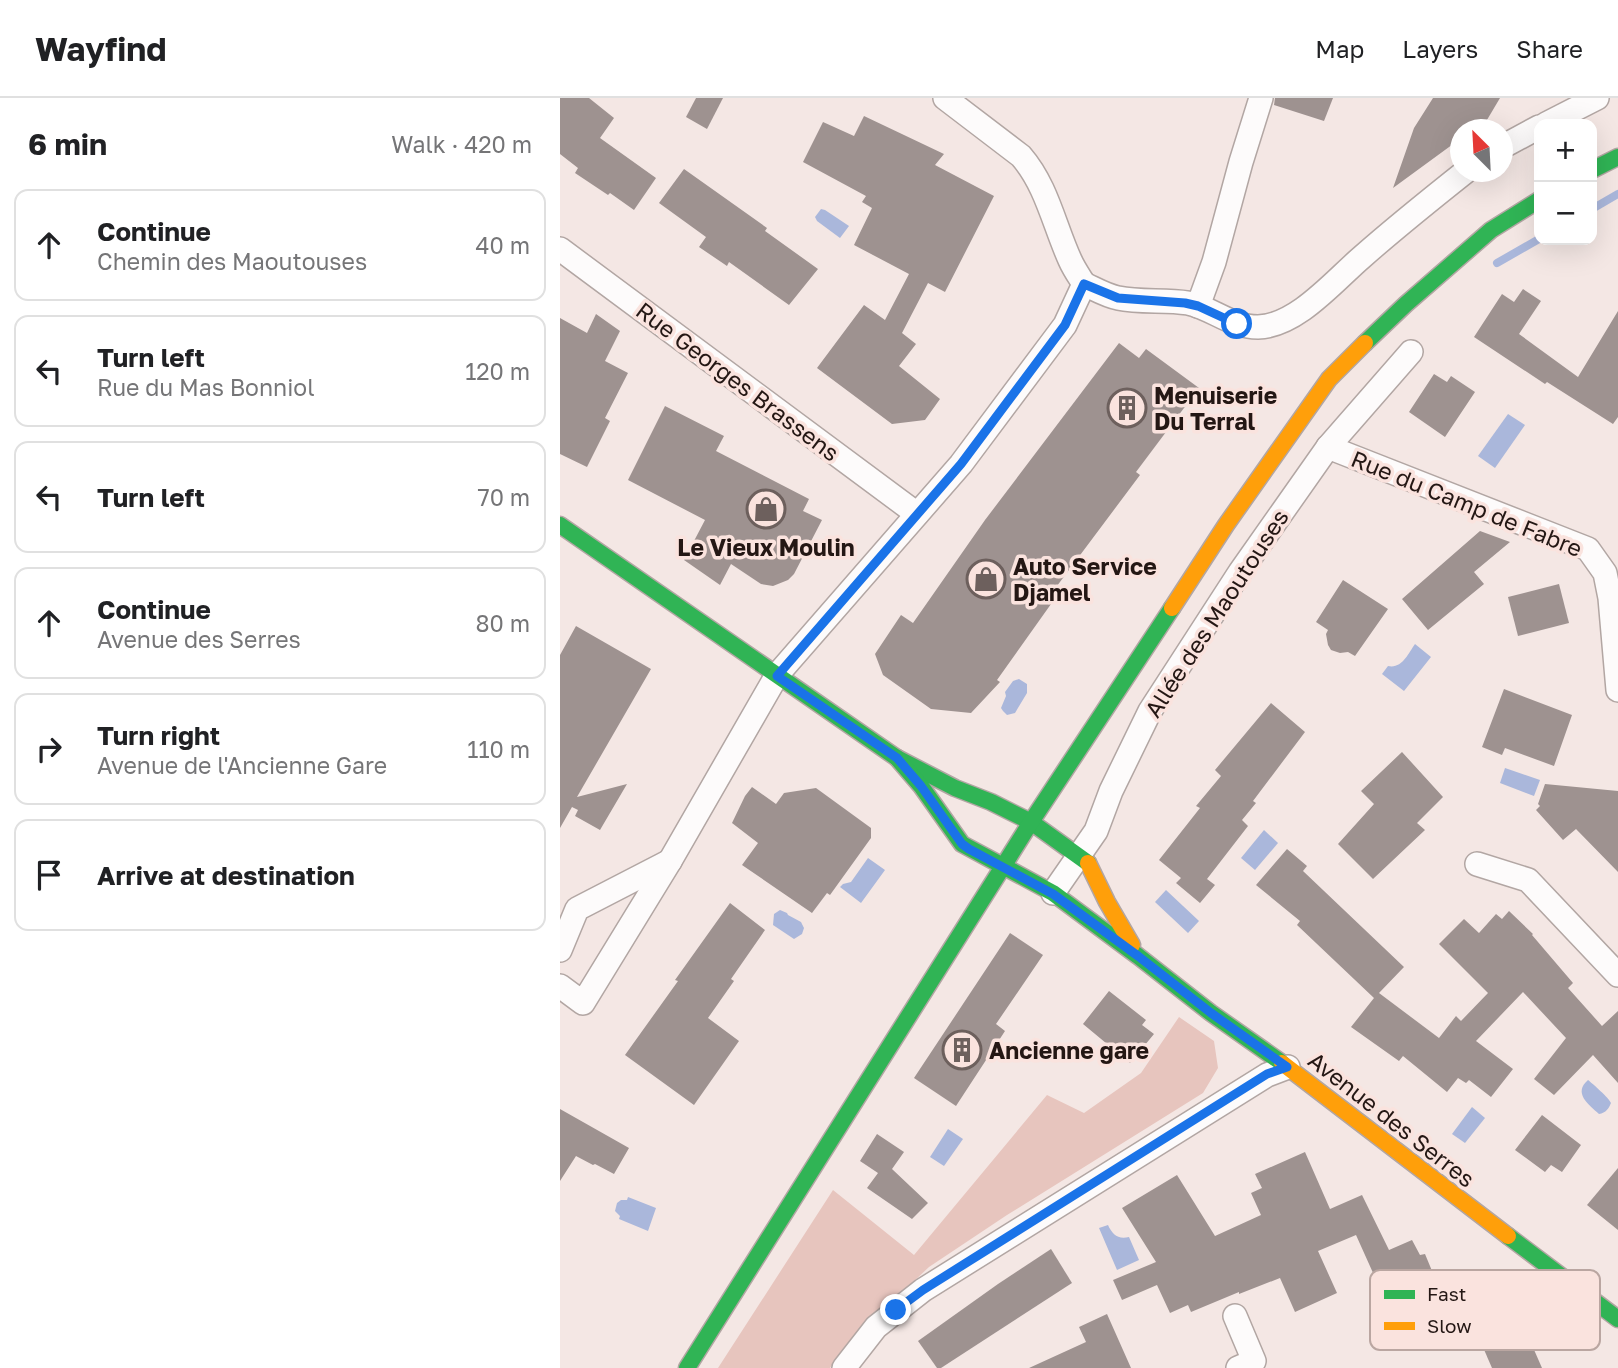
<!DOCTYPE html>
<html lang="en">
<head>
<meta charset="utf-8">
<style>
	body { margin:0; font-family:"Golos Text",sans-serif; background:#f2f2f2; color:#202124 }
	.controls { position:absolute; right:21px; top:21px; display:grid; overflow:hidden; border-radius:14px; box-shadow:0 7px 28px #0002 }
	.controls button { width:63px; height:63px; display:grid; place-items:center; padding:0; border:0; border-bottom:2px solid #e0e0e0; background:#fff; color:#202124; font:35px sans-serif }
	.compass { position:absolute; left:890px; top:21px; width:63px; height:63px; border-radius:50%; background:#fff; box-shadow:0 7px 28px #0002; rotate:336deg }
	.stop { position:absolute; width:21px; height:21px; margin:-16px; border:5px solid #1a73e8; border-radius:50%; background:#fff }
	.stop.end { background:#1a73e8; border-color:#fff; box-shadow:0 2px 7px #0008 }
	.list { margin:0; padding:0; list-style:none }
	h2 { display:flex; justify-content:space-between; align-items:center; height:91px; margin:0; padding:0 28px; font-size:30px }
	h2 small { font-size:23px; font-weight:400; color:#757577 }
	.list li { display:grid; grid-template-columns:46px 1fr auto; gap:21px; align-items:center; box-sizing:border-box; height:112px; margin:0 14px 14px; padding:0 14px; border:2px solid #e0e0e0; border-radius:14px }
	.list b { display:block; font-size:26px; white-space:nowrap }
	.list p { margin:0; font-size:23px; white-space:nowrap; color:#757577 }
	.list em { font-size:23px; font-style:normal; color:#757577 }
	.icon { flex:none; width:38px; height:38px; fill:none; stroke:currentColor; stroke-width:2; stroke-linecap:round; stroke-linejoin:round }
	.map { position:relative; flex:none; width:1058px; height:1270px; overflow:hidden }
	header { display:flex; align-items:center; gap:42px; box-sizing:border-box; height:98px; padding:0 35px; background:#fff; border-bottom:2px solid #e0e0e0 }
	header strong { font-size:33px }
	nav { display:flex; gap:38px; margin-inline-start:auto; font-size:24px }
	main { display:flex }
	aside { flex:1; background:#fff }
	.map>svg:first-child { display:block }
	.green { fill:#e7c5be }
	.water { fill:#aab7db }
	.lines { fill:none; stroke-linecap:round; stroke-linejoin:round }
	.stream { stroke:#aab7db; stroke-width:8 }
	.building { fill:#9e9290 }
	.street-casing { stroke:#b2a6a3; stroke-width:26 }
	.fast-casing { stroke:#b2a6a3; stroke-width:19 }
	.slow-casing { stroke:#b2a6a3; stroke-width:19 }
	.street { stroke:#fdfbfb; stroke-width:23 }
	.fast { stroke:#30b455; stroke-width:16 }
	.slow { stroke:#ff9f0a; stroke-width:16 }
	.route { stroke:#1a73e8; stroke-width:9 }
	.labels { text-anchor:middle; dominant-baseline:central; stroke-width:7; stroke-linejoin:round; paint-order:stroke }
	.street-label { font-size:23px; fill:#241714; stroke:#fae3de }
	.poi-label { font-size:23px; font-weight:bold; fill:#241714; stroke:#fae3de; text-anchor:start }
	.key { fill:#fae3de; stroke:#baa6a1; stroke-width:2 }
	.key-label { font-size:19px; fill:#241714 }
</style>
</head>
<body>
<header>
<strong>Wayfind</strong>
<nav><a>Map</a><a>Layers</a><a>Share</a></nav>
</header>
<main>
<aside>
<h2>6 min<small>Walk · 420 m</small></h2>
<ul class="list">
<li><svg class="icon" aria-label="ahead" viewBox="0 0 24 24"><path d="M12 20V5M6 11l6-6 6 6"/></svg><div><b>Continue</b><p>Chemin des Maoutouses</p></div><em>40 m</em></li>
<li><svg class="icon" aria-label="left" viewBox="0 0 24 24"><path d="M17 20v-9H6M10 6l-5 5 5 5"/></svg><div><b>Turn left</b><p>Rue du Mas Bonniol</p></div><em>120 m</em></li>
<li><svg class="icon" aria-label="left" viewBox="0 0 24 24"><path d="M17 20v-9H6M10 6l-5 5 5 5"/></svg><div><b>Turn left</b></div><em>70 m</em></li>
<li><svg class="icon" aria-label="ahead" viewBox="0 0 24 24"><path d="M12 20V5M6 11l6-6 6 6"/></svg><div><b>Continue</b><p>Avenue des Serres</p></div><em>80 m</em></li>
<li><svg class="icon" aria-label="right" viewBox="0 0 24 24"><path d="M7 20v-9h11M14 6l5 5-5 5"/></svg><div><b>Turn right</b><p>Avenue de l'Ancienne Gare</p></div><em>110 m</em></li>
<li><svg class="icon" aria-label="arrive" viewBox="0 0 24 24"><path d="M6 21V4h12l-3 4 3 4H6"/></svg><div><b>Arrive at destination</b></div></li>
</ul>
</aside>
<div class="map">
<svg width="1058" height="1270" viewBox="0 0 1058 1270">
	<rect width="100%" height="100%" fill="#f4e7e4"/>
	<path class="green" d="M619,919l35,24 4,27 -15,25 -196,122 -78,52 -83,78 -16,23h-112l115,-178 81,65 133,-160 37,18 57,-40z"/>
	<g class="water">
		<path d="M261,111l4,1 24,16 -9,12 -23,-17 -2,-4z"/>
		<path d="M948,316l17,11 -30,43 -17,-12z"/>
		<path d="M855,546l16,13 -27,34 -22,-17 6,-8c14,3 20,-12 27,-22z"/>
		<path d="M459,581l8,5v9l-12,20 -8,2 -4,-4 -2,-3 5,-12 -1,-4 8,-11z"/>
		<path d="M945,670l35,12 -6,16 -34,-13z"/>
		<path d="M704,732l14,13 -23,27 -14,-12z"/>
		<path d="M308,760l17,12 -24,33 -21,-16 3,-3 8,-2z"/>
		<path d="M606,792l33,31 -11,12 -33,-31z"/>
		<path d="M220,812l7,3 1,2 13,7 3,6 -2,6 -8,5 -21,-14 1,-11z"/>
		<path d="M1028,982c5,4 21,18 23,23 -2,5 -5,10 -12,11 -11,-10 -26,-21 -11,-34z"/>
		<path d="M912,1009l13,11 -20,25 -13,-9z"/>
		<path d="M388,1031l15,10 -19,27 -14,-9z"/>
		<path d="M68,1099l28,11 -8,23 -29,-12 1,-3 -5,-5 2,-8 4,-3h6z"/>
		<path d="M548,1127c4,9 10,15 21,12l10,23 -22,10 -18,-42z"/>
	</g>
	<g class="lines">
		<g class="stream">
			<path d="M1032,111l26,-15"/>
			<path d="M937,165l42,-24"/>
		</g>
	</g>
	<g class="building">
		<path d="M0,0h29l25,20 -14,20 56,40 -22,32 -24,-17 -2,2 -33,-22 3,-5 -18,-14z"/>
		<path d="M136,0h27l-16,31 -21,-12z"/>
		<path d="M715,0h58l-9,23 -50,-16z"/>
		<path d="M873,0h67l-19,32h-21v9l-67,49 21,-60z"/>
		<path d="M304,18l80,38 -9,11 59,31 -49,96 -17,-9 -26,50 14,11 -17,22 41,33 -15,21 -33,4 -75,-56 47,-63 21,15 24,-46 -55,-29 18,-37 -10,-6 4,-6 -63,-34 20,-40 31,14z"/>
		<path d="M124,71l83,59 -2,3 53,38 -29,36 -60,-43 -2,4 -28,-19 7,-10 -47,-34z"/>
		<path d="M963,191l18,12 -22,33 59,43 40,-66v106l-5,7 -66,-42 -2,2 -71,-47 28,-43 12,8z"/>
		<path d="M36,216l24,17 -15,30 23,12 -23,45 5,3 -23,46 -27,-13v-136l27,15z"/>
		<path d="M559,245l20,15 7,-9 53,39 -63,84 4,3 -89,119 5,3 -59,83 3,2 -29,31 -40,-4 -48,-34 -8,-21 26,-39 12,8 72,-103z"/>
		<path d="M874,276l13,8 4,-6 24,16 -30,45 -36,-25z"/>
		<path d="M105,308l59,30 -8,15 93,48 -6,12 19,9 -28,54 -6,6 -15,6 -12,-2 -30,-20 -11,21 -36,-25 21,-40 -77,-40z"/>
		<path d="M920,433l30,11 -36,30 10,12 -56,46 -26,-31z"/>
		<path d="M783,482l45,29 -33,47 -7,-4 -8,1 -9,-3 -3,-5 -2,-11 2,-4 -12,-8z"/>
		<path d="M999,486l10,39 -51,13 -10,-39z"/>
		<path d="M16,528l75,43 -74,128 50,-13 -27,46 -25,-14 3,-6 -6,-3 -12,21v-173z"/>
		<path d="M944,591l68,26 -18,51 -49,-18 -3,7 -20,-8z"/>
		<path d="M711,605l34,29 -52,69 3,2 -14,17 6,6 -41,53 8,6 -15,18 -24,-20 5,-5 -22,-18 41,-52 -4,-2 25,-30 -6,-6z"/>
		<path d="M842,654l41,45 -26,26 8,7 -52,49 -35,-35 36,-40 -13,-13z"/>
		<path d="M985,686l73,7v81l-42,-43 -13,11 -27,-30 4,-4 -2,-2z"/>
		<path d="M192,689l24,17 8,-11 32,-5 55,40v10l-41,57 -3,-2 -15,20 -70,-48 16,-22 -26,-20 13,-27z"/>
		<path d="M727,751l20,17 -4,5 101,96 -25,26 60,45 17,-22 5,5 27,-28 -49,-49 25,-25 15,14 17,-19 6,5 7,-8 24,23 -1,1 41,48 -5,5 34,38 16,-15v72l-25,-28 -39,40 -20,-16 32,-41 -43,-46 -47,49 37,28 -22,28 -22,-17 -3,3 -8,-5 -11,14 -44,-36 -4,5 -48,-34 23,-29 -77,-73 3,-4 -44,-36z"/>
		<path d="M170,805l35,27 -34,49 3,2 -26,37 31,23 -45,64 -69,-50 53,-74 -3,-1z"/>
		<path d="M450,835l33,22 -47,69 9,7 -49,75 -42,-28z"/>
		<path d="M549,893l37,29 -4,5 12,9 -24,29 -47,-39z"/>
		<path d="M0,1011l69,39 -15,26 -19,-10 -2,1 -17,-9 -16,25z"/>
		<path d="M982,1017l39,30 -19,27 -11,-7 -6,7 -30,-22z"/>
		<path d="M317,1036l27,18 -12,17 36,34 -16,16 -45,-31 11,-15 -18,-12z"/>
		<path d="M745,1054l25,57 32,-14 27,55 23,-10 8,15 5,-1 17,41 32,-14 19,43 -53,23 -12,-26h-3l-12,-28 -26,11 -31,-69 -38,16 19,42 -42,19 -15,-34 -41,16v-2l-48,20 -3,-7 -18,8 -13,-28 -35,15 -9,-20 43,-18 -34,-54 55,-33 38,61 46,-21 -10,-22 11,-5 -7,-14z"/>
		<path d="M1058,1070v62l-31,-25z"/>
		<path d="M491,1151l21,34 -131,85h-4l-19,-27 80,-57z"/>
		<path d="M547,1216l24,54h-102l57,-26 -7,-15z"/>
		<path d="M964,1229l18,41h-50l-10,-23z"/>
	</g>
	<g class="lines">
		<defs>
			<g id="street">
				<path d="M385,0l76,58c26,30 33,69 49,104 4,9 9,16 14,24"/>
				<path d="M986,26l51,-26"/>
				<path d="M942,49l37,-20"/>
				<path d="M0,151l357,265"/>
				<path d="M524,186c11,5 23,12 34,14 23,5 47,1 70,5 24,5 43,24 70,24 39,-1 77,-47 104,-70 34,-30 69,-58 103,-85"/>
				<path d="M638,208l16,-44 27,-100 20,-64"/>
				<path d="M768,349l260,102 17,24 5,25 8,92"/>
				<path d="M917,766l51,16 90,95"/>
				<path d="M493,795l43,-62 15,-40 39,-80 90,-139 88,-125 83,-95"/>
				<path d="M0,852l17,-41 93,-48"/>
				<path d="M0,888l23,17 87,-142 107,-186 184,-211 104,-139 19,-41"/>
				<path d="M675,1218l19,45 -16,7"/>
				<path d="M284,1270l32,-41 47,-37 344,-215 21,-8"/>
			</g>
			<g id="fast">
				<path d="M1032,72l26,-13"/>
				<path d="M805,245l41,-39 85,-74 48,-30"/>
				<path d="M0,427l337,233 58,30 36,14 40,20 57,41"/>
				<path d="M337,660l24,28 41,58 91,49 85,63 73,57 71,50"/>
				<path d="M948,1138l110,83"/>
				<path d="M127,1270l344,-546 141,-214"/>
			</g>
			<g id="slow">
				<path d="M612,510l54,-83 103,-146 36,-36"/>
				<path d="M528,765l19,39 25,43"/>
				<path d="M722,965l226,173"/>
			</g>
		</defs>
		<use href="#street" class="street-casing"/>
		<use href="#fast" class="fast-casing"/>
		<use href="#slow" class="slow-casing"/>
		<use href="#street" class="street"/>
		<use href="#fast" class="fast"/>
		<use href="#slow" class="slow"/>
	</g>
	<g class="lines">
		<path class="route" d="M336,1212l27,-20 344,-216 20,-7 -76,-54 -73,-57 -85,-62 -84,-45 -7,-5 -41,-58 -24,-28 -120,-82 184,-212 104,-139 19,-41 34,14 67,5 13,3 39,18"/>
	</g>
	<defs>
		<symbol id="building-ring" viewBox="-11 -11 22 22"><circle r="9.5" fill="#fae3de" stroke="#6d605d" stroke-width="1.5"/><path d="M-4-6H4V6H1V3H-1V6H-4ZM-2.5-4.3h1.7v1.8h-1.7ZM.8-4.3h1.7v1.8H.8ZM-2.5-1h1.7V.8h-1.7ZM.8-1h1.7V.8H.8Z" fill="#6d605d"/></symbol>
		<symbol id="shop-ring" viewBox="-11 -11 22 22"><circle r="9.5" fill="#fae3de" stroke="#6d605d" stroke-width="1.5"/><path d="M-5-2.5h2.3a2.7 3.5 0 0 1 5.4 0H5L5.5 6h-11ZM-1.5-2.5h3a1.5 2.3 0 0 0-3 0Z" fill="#6d605d"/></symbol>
	</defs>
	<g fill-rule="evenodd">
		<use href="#building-ring" x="545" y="288" width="44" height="44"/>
		<use href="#shop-ring" x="184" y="389" width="44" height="44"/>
		<use href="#shop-ring" x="404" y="459" width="44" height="44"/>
		<use href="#building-ring" x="380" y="930" width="44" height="44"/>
	</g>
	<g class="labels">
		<g class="street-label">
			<text transform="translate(178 283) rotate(37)">Rue Georges Brassens</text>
			<text transform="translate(907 405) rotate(22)">Rue du Camp de Fabre</text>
			<text transform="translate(656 515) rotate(-57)">Allée des Maoutouses</text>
			<text transform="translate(832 1021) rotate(38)">Avenue des Serres</text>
		</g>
		<g class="poi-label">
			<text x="594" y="297">Menuiserie<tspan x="594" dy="26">Du Terral</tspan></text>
			<text x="206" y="449" text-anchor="middle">Le Vieux Moulin</text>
			<text x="453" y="468">Auto Service<tspan x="453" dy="26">Djamel</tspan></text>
			<text x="429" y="952">Ancienne gare</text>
		</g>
	</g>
	<rect x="810" y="1172" width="230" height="80" rx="10" class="key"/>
	<rect x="824" y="1192" width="31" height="9" fill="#30b455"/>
	<rect x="824" y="1224" width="31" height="8" fill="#ff9f0a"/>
	<g class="key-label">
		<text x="867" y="1203">Fast</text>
		<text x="867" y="1235">Slow</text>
	</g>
</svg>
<div class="controls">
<button>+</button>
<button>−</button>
</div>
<svg class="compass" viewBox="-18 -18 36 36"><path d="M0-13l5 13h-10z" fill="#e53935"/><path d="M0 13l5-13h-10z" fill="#757577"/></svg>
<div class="stop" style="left:677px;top:226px"></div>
<div class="stop end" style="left:336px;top:1212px"></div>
</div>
</main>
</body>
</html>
